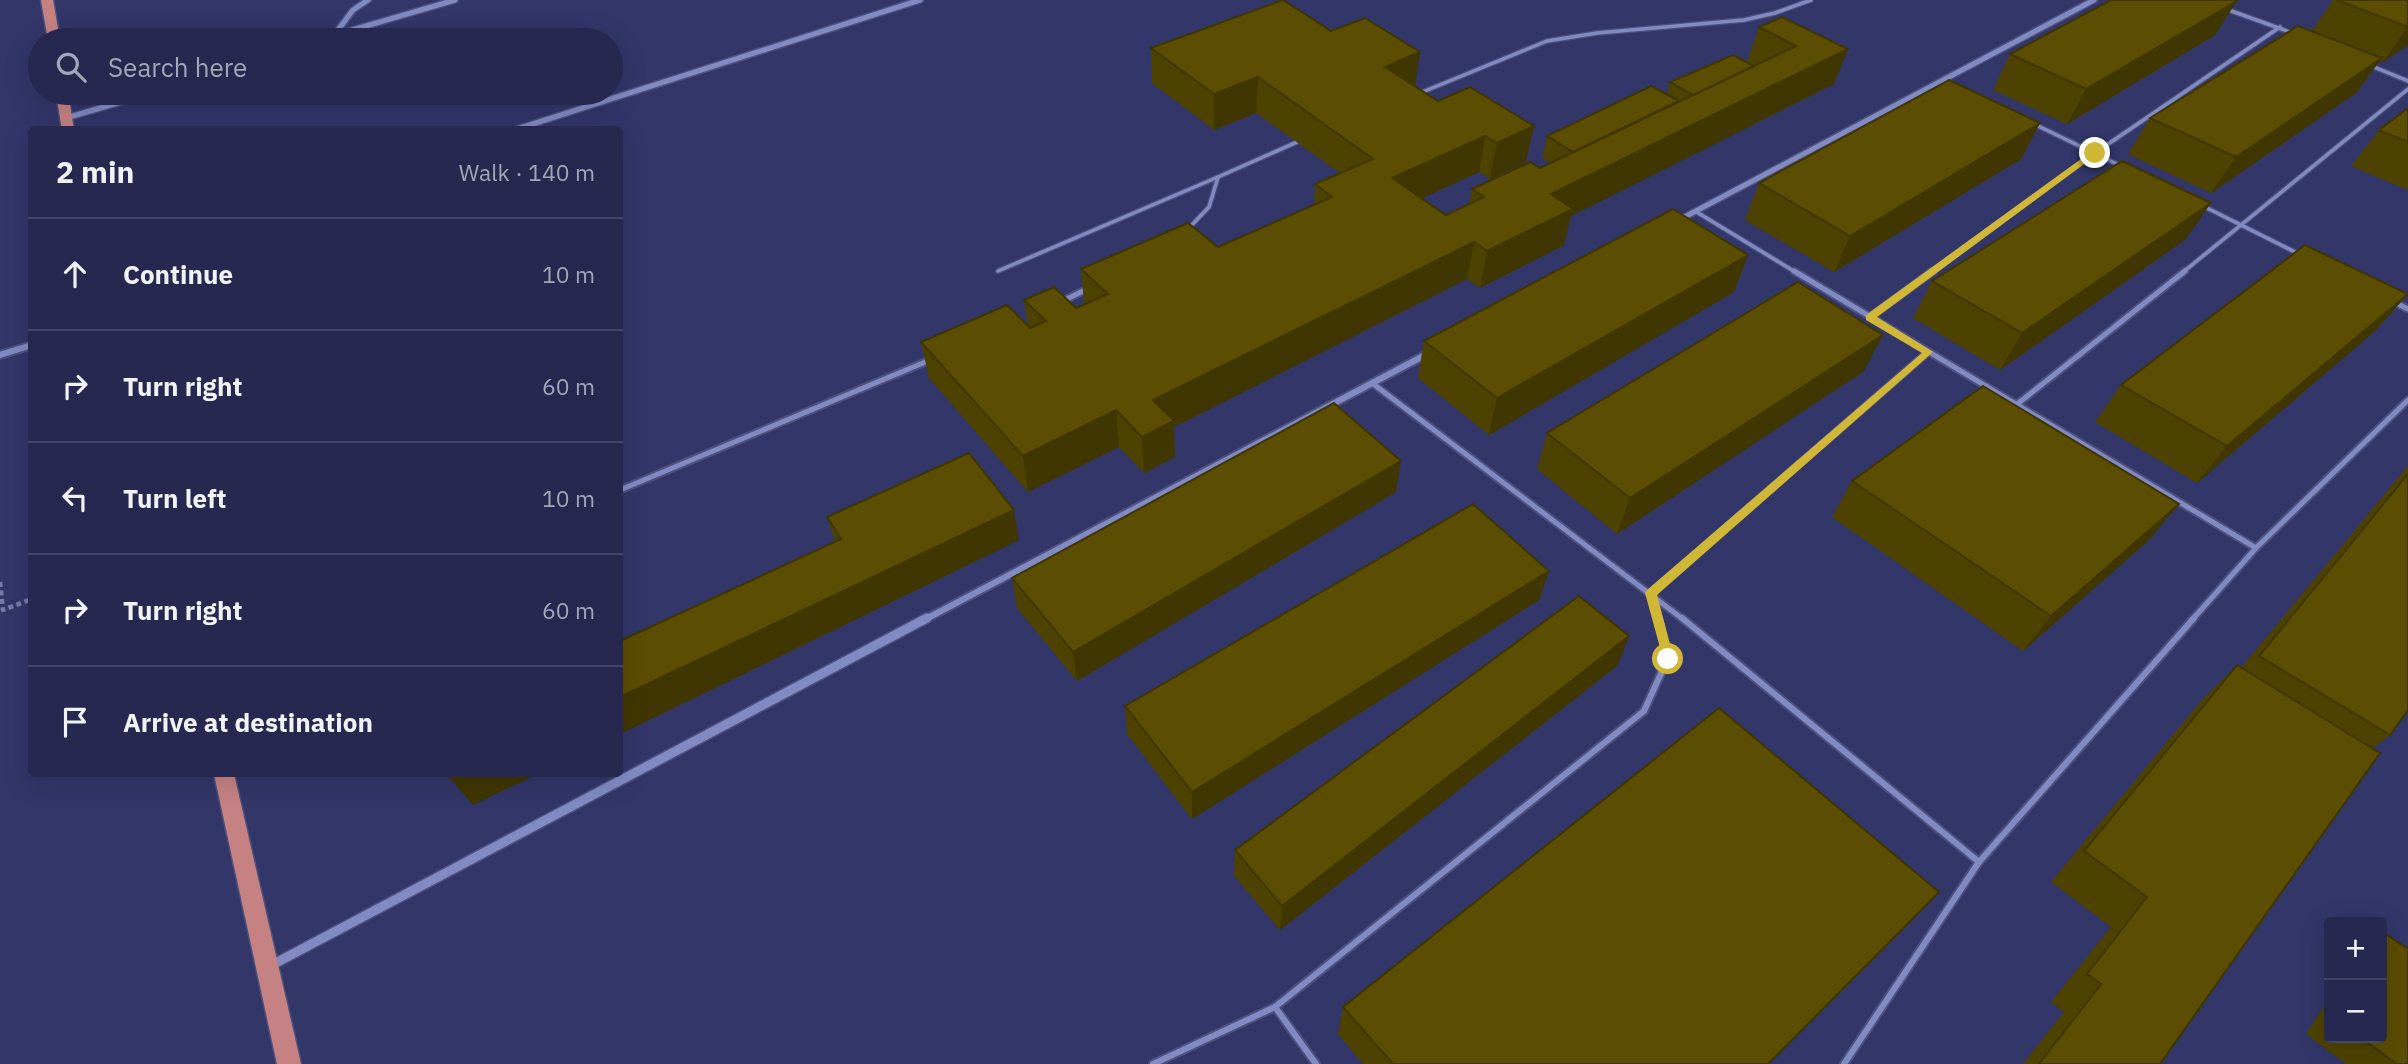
<!DOCTYPE html>
<html lang="en">
<head>
<meta charset="utf-8">
<style>
	body { margin:0; font-family:"IBM Plex Sans",sans-serif; background:#2e3056; color:#f1f3f6 }
	.controls { position:absolute; right:21px; bottom:21px; display:grid; overflow:hidden; border-radius:7px; box-shadow:0 7px 28px #0002 }
	.controls button { width:63px; height:63px; display:grid; place-items:center; padding:0; border:0; border-bottom:2px solid #424466; background:#26284f; color:#f1f3f6; font:35px sans-serif }
	.stop { position:absolute; width:21px; height:21px; margin:-16px; border:5px solid #d1b736; border-radius:50%; background:#fff }
	.stop.end { background:#d1b736; border-color:#fff; box-shadow:0 2px 7px #0008 }
	.list { margin:0; padding:0; list-style:none }
	h2 { display:flex; justify-content:space-between; align-items:center; height:91px; margin:0; padding:0 28px; font-size:30px }
	h2 small { font-size:23px; font-weight:400; color:#a4a6b7 }
	.list li { display:grid; grid-template-columns:46px 1fr auto; gap:21px; align-items:center; box-sizing:border-box; height:112px; padding:0 28px; border-top:2px solid #424466 }
	.list b { display:block; font-size:26px; white-space:nowrap }
	.list em { font-size:23px; font-style:normal; color:#a4a6b7 }
	.icon { flex:none; width:38px; height:38px; fill:none; stroke:currentColor; stroke-width:2; stroke-linecap:round; stroke-linejoin:round }
	.map { position:relative; flex:none; width:2408px; height:1064px; overflow:hidden }
	.search { position:absolute; background:#26284f; box-shadow:0 7px 28px #0002; left:28px; top:28px; width:595px; height:77px; display:flex; align-items:center; gap:18px; box-sizing:border-box; padding:0 24px; border-radius:38px; color:#a4a6b7; font-size:26px }
	.panel { position:absolute; background:#26284f; box-shadow:0 7px 28px #0002; left:28px; top:126px; width:595px; height:651px; border-radius:7px }
	.map>svg:first-child { display:block }
	.lines { fill:none; stroke-linecap:round; stroke-linejoin:round }
	.service-far2-casing { stroke:#4e517c; stroke-width:6 }
	.service-far1-casing { stroke:#4e517c; stroke-width:9 }
	.service-casing { stroke:#4e517c; stroke-width:10 }
	.minor-far2-casing { stroke:#4e517c; stroke-width:8 }
	.minor-far1-casing { stroke:#4e517c; stroke-width:10 }
	.minor-casing { stroke:#4e517c; stroke-width:12 }
	.primary-casing { stroke:#4e517c; stroke-width:3 }
	.path { stroke:#767ba5; stroke-width:4.5; stroke-dasharray:5 3.5; stroke-linecap:butt }
	.service-far2 { stroke:#828ac3; stroke-width:3.5 }
	.service-far1 { stroke:#828ac3; stroke-width:5 }
	.service { stroke:#828ac3; stroke-width:6 }
	.minor-far2 { stroke:#828ac3; stroke-width:5 }
	.minor-far1 { stroke:#828ac3; stroke-width:6 }
	.minor { stroke:#828ac3; stroke-width:9 }
	.primary { fill:#c68283; fill-rule:evenodd }
	.wall { fill:#4e4201 }
	.shaded-wall { fill:#403601 }
	.building { fill:#5b4d01; stroke:#403601; stroke-width:2 }
	.route { fill:#d1b736 }
</style>
</head>
<body>
<div class="map">
<svg width="2408" height="1064" viewBox="0 0 2408 1064">
	<rect width="100%" height="100%" fill="#323669"/>
	<g class="lines">
		<defs>
			<g id="service-far2">
				<path d="M2226,9l69,25"/>
				<path d="M2369,65l39,16"/>
				<path d="M1420,93l127,-52 50,-8 147,-13 31,-7 36,-13"/>
				<path d="M2034,124l89,43"/>
				<path d="M2201,205l98,49"/>
				<path d="M1695,211l102,62"/>
				<path d="M1188,229l21,-22 9,-30 79,-35"/>
				<path d="M998,271l220,-94"/>
				<path d="M1931,273l164,-120 185,-126"/>
				<path d="M2182,273l226,-184"/>
			</g>
			<g id="service-far1">
				<path d="M1794,271l462,277"/>
				<path d="M2392,301l16,8"/>
				<path d="M1061,302l28,-14"/>
				<path d="M1870,317l63,-46"/>
				<path d="M1372,383l312,237"/>
				<path d="M2016,405l169,-134"/>
				<path d="M620,490l310,-130"/>
				<path d="M1658,620l-7,-27 277,-241"/>
				<path d="M2192,620l64,-72 152,-148"/>
			</g>
			<g id="service">
				<path d="M1682,618l297,244"/>
				<path d="M1275,1007l41,57"/>
				<path d="M1153,1064l122,-57 369,-296 24,-53 -10,-40"/>
				<path d="M1844,1064l135,-202 215,-244"/>
			</g>
			<g id="minor-far2">
				<path d="M335,34l18,-24 15,-10"/>
				<path d="M318,40l137,-40"/>
				<path d="M66,118l86,-25"/>
				<path d="M514,130l406,-130"/>
				<path d="M1677,221l417,-221"/>
			</g>
			<g id="minor-far1">
				<path d="M0,355l32,-10"/>
				<path d="M924,620l505,-267"/>
			</g>
			<path id="minor" d="M270,966l657,-348"/>
			<g id="primary">
				<path d="M41,0h12l7,40h-12z"/>
				<path d="M56,93h12l6,37h-12z"/>
				<path d="M214,774h20l67,290h-24z"/>
			</g>
		</defs>
		<use href="#service-far2" class="service-far2-casing"/>
		<use href="#service-far1" class="service-far1-casing"/>
		<use href="#service" class="service-casing"/>
		<use href="#minor-far2" class="minor-far2-casing"/>
		<use href="#minor-far1" class="minor-far1-casing"/>
		<use href="#minor" class="minor-casing"/>
		<use href="#primary" class="primary-casing"/>
		<path class="path" d="M0,582l3,28 29,-11"/>
		<use href="#service-far2" class="service-far2"/>
		<use href="#service-far1" class="service-far1"/>
		<use href="#service" class="service"/>
		<use href="#minor-far2" class="minor-far2"/>
		<use href="#minor-far1" class="minor-far1"/>
		<use href="#minor" class="minor"/>
		<use href="#primary" class="primary"/>
	</g>
	<g class="wall">
		<path d="M2333,0h75v45l-25,17 -3,-2 -24,33 -145,100 -83,-39 22,-36 162,-87z"/>
		<path d="M1782,17l52,67 -263,132 -7,29 -84,43 -13,-9 -293,148 1,30 -31,16 -25,-26 -91,45 -99,-114 -8,-36 107,-16 -4,-26 52,8 8,-4 -3,-35 137,-22 96,-42 1,-21 25,-11 -84,-60 -42,17 -62,-47 -1,-35 264,38 23,15 96,25 -8,36 -36,17 -11,-7 -57,26 24,17 23,-11 3,-15 68,-21 11,-5 -9,-5 5,-22 134,-35 -14,-8 3,-11 84,-16 -7,-4 12,-35z"/>
		<path d="M2215,35l-148,89 -74,-34 17,-36z"/>
		<path d="M2408,108v82l-57,-24 28,-36z"/>
		<path d="M2040,123l-19,36 -187,113 -89,-52 14,-37z"/>
		<path d="M2186,239l-186,131 -87,-52 19,-37z"/>
		<path d="M1748,255l-14,37 -245,143 -71,-57 6,-37z"/>
		<path d="M2408,294l-32,36 -179,153 -102,-61 26,-37z"/>
		<path d="M1864,371l-247,163 -80,-65 10,-36z"/>
		<path d="M2408,466v244l-18,25 -17,13 -213,316h-137l41,-52 -13,-10 60,-75 -60,-45 151,-182 35,-35 4,3z"/>
		<path d="M1852,481l327,23 -30,36 -126,111 -191,-134z"/>
		<path d="M1396,492l-319,189 -60,-73 -5,-30z"/>
		<path d="M827,517l192,23 -399,194v-93l215,-99z"/>
		<path d="M1549,571l-10,29 -347,219 -65,-85 -2,-28z"/>
		<path d="M1618,665l-338,265 -46,-54 1,-26z"/>
		<path d="M1910,923l-141,141h-406l-25,-30 5,-27z"/>
		<path d="M2387,935l21,129h-62l-40,-30 23,-36v40h53v-100z"/>
	</g>
	<g class="shaded-wall">
		<path d="M2237,1l-22,34 -148,89 19,-35z"/>
		<path d="M2408,27v18l-25,17z"/>
		<path d="M1848,49l-14,35 -263,132 -7,29 -84,43 7,-37 64,-57z"/>
		<path d="M1420,52l-5,35 -30,-20z"/>
		<path d="M2382,58l-26,35 -145,100 25,-36z"/>
		<path d="M1258,77l-2,36 -42,17v-36z"/>
		<path d="M2040,123l-19,36 -187,113 16,-36z"/>
		<path d="M1534,126l-8,36 -36,17 7,-36z"/>
		<path d="M1485,136l-6,36 -91,42 4,-36z"/>
		<path d="M2211,203l-25,36 -186,131 22,-37z"/>
		<path d="M1474,242l-7,37 -293,148 1,30 -31,16 -2,-36 11,-37z"/>
		<path d="M1748,255l-14,37 -245,143 8,-37z"/>
		<path d="M2408,294l-32,36 -179,153 30,-37z"/>
		<path d="M1883,335l-19,36 -247,163 13,-36z"/>
		<path d="M1116,410l3,37 -91,45 -5,-36z"/>
		<path d="M1401,461l-5,31 -319,189 -4,-29z"/>
		<path d="M2179,504l-30,36 -126,111 28,-35z"/>
		<path d="M1014,510l5,30 -399,194v-37z"/>
		<path d="M1549,571l-10,29 -347,219v-27z"/>
		<path d="M1629,636l-11,29 -338,265 2,-24z"/>
		<path d="M459,774h79l-65,31 -23,-27z"/>
		<path d="M1939,892l-170,172h-1z"/>
	</g>
	<g class="building">
		<path d="M1283,0l48,31 34,-13 55,34 -35,15 53,34 32,-14 64,39 -37,17 -12,-7 -93,42 54,37 38,-18 -12,-8 58,-27 10,6 256,-122 -37,-19 23,-10 66,32 -297,145 22,15 -86,42 -13,-9 -321,158 21,21 -32,16 -26,-27 -93,46 -102,-114 86,-37 23,23 16,-7 -22,-21 30,-13 22,21 32,-14 -27,-25 107,-46 30,24 114,-50 -17,-13 58,-25 -115,-82 -44,17 -63,-46z"/>
		<path d="M2111,0h123l3,1 -151,88 -76,-35z"/>
		<path d="M2337,0h71v27z"/>
		<path d="M2298,26l84,32 -146,99 -86,-39z"/>
		<path d="M1733,55l21,11 -61,29 -23,-13z"/>
		<path d="M1949,80l91,43 -190,113 -91,-53z"/>
		<path d="M1651,86l28,15 -106,51 -26,-16z"/>
		<path d="M2408,108v34l-29,-12z"/>
		<path d="M2122,161l89,42 -189,130 -90,-52z"/>
		<path d="M1673,209l75,46 -251,143 -73,-57z"/>
		<path d="M2305,245l103,49 -181,152 -106,-61z"/>
		<path d="M1798,282l85,53 -253,163 -83,-65z"/>
		<path d="M1983,386l196,118 -128,112 -199,-135z"/>
		<path d="M1334,403l67,58 -328,191 -61,-74z"/>
		<path d="M969,453l45,57 -394,187v-56l221,-102 -14,-22z"/>
		<path d="M2408,474v236l-18,25 -131,-79z"/>
		<path d="M1473,504l76,67 -357,221 -67,-86z"/>
		<path d="M1579,596l50,40 -347,270 -47,-56z"/>
		<path d="M2237,665l143,88 -220,311h-121l62,-80 -14,-10 60,-77 -63,-46z"/>
		<path d="M1719,708l220,184 -171,172h-375l-50,-57z"/>
		<path d="M448,774h11l-9,4z"/>
		<path d="M2387,935l21,14v115h-11l-36,-26h21v-95z"/>
	</g>
	<path class="route" d="M2092,151l7,2 -222,164 56,35 -276,243 17,64 -6,5 -4,-2 -19,-69 2,-3 275,-237 -56,-33v-5z"/>
</svg>
<div class="controls">
<button>+</button>
<button>−</button>
</div>
<div class="stop" style="left:1668px;top:659px"></div>
<div class="stop end" style="left:2095px;top:153px"></div>
<div class="search"><svg class="icon" aria-label="search" viewBox="0 0 24 24"><circle cx="10" cy="10" r="6"/><path d="M15 15l6 6"/></svg>Search here</div>
<section class="panel">
<h2>2 min<small>Walk · 140 m</small></h2>
<ul class="list">
<li><svg class="icon" aria-label="ahead" viewBox="0 0 24 24"><path d="M12 20V5M6 11l6-6 6 6"/></svg><div><b>Continue</b></div><em>10 m</em></li>
<li><svg class="icon" aria-label="right" viewBox="0 0 24 24"><path d="M7 20v-9h11M14 6l5 5-5 5"/></svg><div><b>Turn right</b></div><em>60 m</em></li>
<li><svg class="icon" aria-label="left" viewBox="0 0 24 24"><path d="M17 20v-9H6M10 6l-5 5 5 5"/></svg><div><b>Turn left</b></div><em>10 m</em></li>
<li><svg class="icon" aria-label="right" viewBox="0 0 24 24"><path d="M7 20v-9h11M14 6l5 5-5 5"/></svg><div><b>Turn right</b></div><em>60 m</em></li>
<li><svg class="icon" aria-label="arrive" viewBox="0 0 24 24"><path d="M6 21V4h12l-3 4 3 4H6"/></svg><div><b>Arrive at destination</b></div></li>
</ul>
</section>
</div>
</body>
</html>
